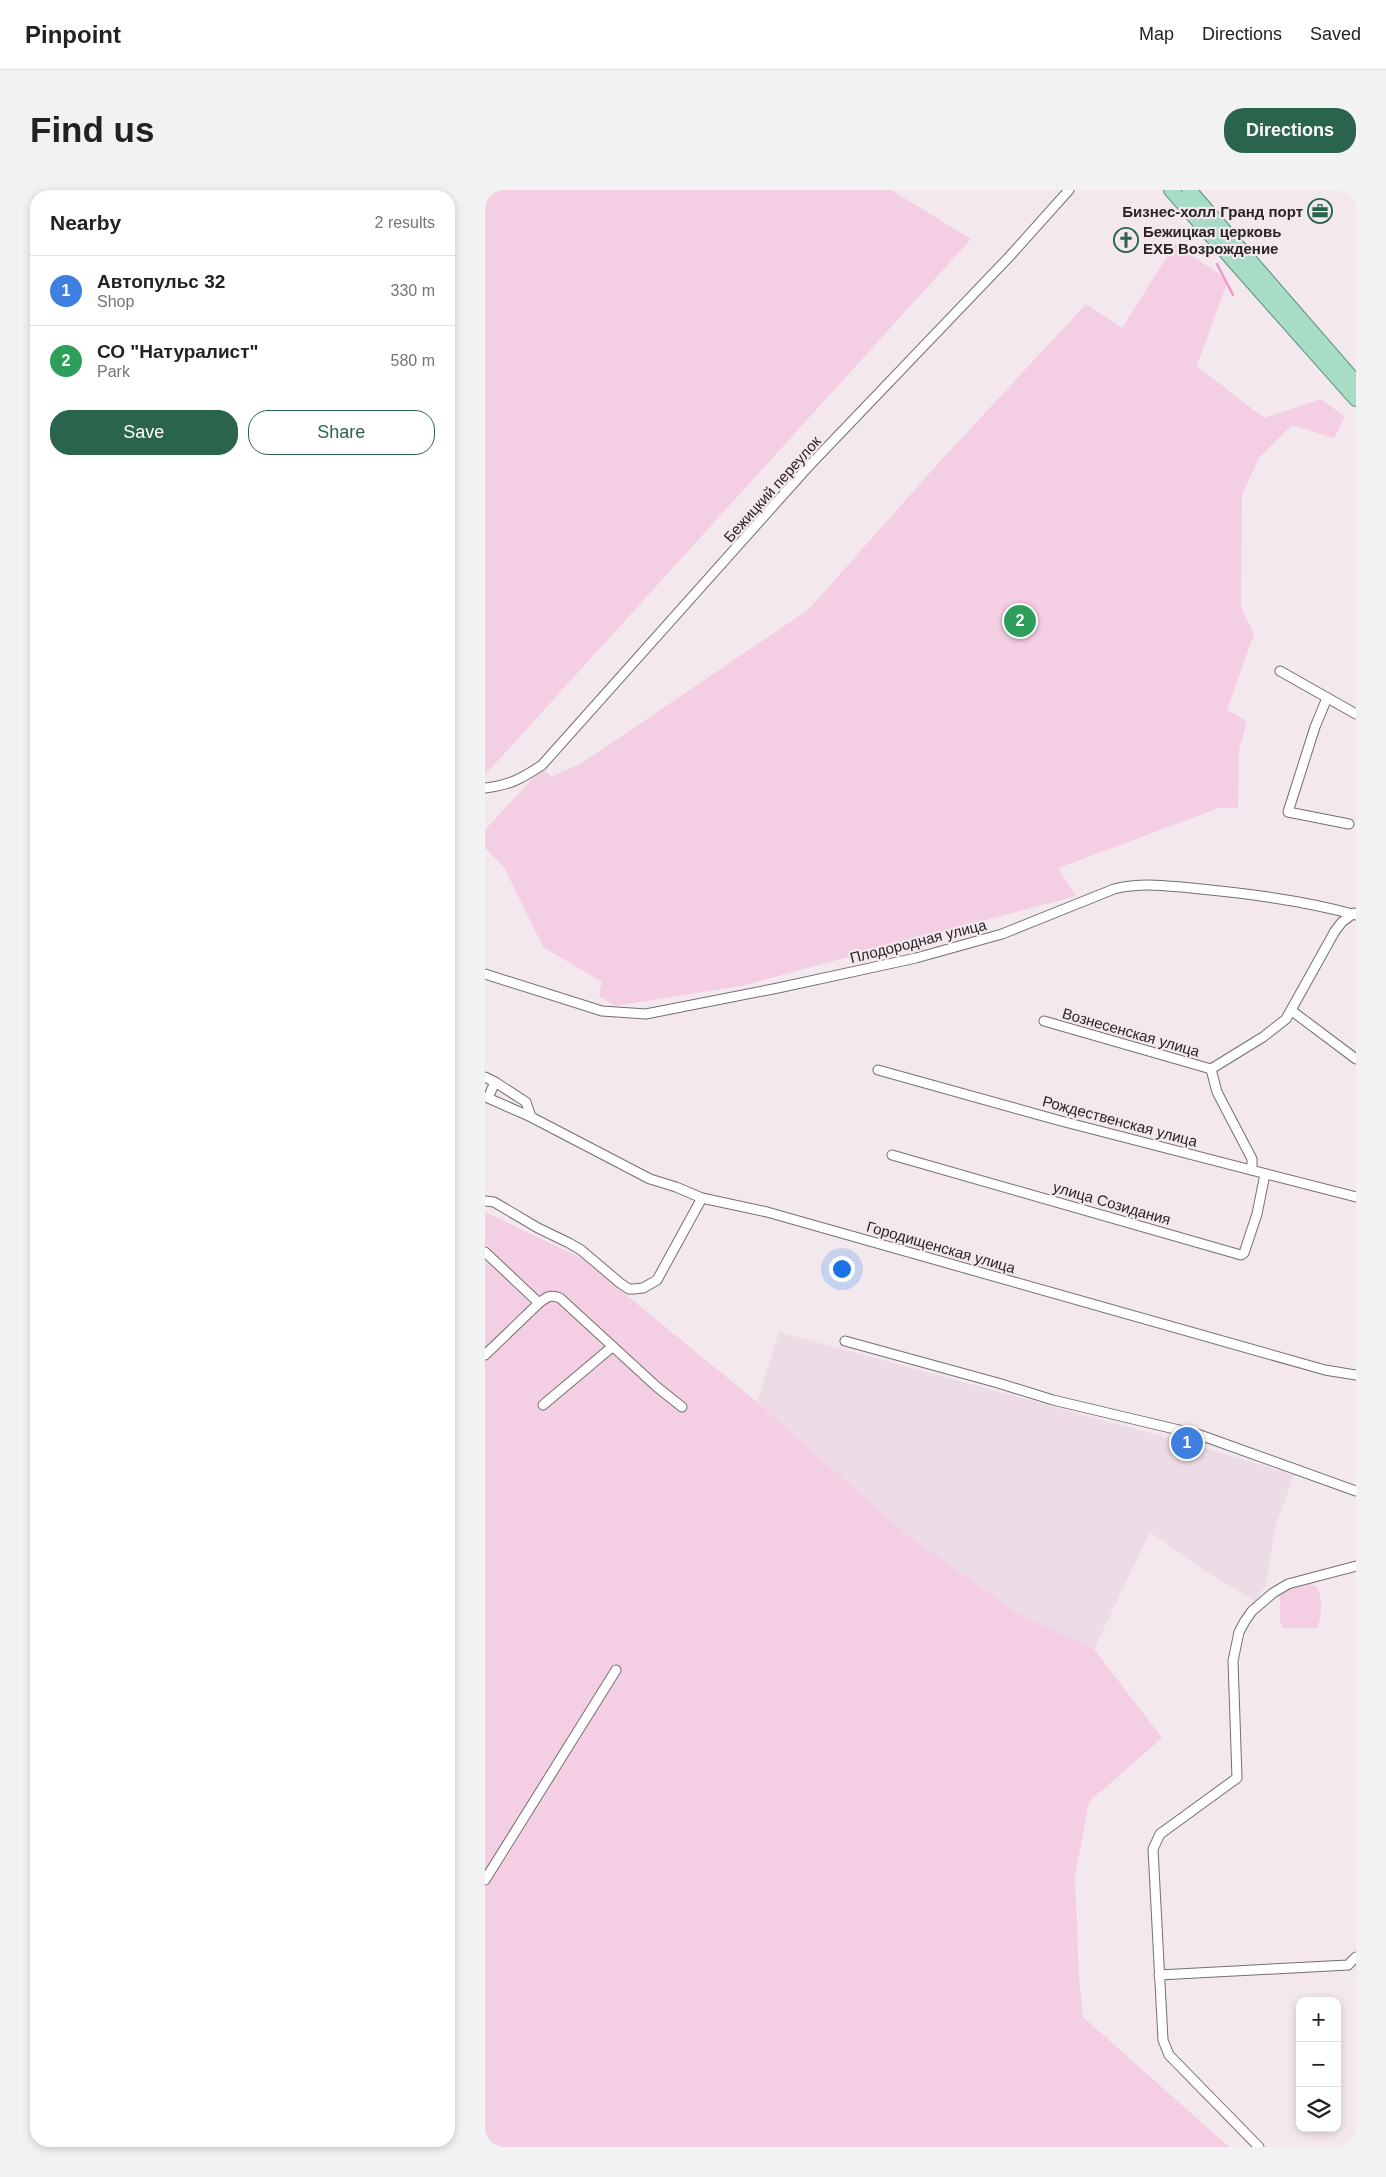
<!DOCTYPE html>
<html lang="en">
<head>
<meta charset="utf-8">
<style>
	body { margin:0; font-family:Arial,sans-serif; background:#f2f2f2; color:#222 }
	.controls { position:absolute; right:15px; bottom:15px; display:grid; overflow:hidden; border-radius:10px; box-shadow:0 2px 8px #0003 }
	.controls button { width:45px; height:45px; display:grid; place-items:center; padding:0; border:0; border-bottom:1px solid #e0e0e0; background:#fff; color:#222; font:25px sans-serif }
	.you { position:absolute; left:356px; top:1078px; width:18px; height:18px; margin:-12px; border:4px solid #fff; border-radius:50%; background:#1a73e8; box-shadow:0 0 0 8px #1a73e833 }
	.badge { display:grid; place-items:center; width:32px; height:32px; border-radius:50%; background:#2a644d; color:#fff; font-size:16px; font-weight:700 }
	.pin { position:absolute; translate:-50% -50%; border:2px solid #fff; box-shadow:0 1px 5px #0006 }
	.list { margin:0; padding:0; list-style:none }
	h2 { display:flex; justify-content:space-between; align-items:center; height:65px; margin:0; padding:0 20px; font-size:21px }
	h2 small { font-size:16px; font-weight:400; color:#767676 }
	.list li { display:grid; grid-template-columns:32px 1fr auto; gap:15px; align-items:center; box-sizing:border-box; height:70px; padding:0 20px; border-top:1px solid #e0e0e0 }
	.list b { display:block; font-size:19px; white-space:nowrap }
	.list p { margin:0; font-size:16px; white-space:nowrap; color:#767676 }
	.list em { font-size:16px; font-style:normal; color:#767676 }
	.actions { display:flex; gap:10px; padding:15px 20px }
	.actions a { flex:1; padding:11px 0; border:1px solid #2a644d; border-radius:20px; text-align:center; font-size:18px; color:#2a644d }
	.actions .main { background:#2a644d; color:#fff }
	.icon { flex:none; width:28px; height:28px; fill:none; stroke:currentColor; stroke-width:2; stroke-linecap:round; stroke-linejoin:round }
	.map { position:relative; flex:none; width:871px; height:1957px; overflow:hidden; border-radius:20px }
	header { display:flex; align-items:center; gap:30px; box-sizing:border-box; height:70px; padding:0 25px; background:#fff; border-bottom:1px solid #e0e0e0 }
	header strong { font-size:24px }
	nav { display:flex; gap:28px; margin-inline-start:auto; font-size:18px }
	.intro { display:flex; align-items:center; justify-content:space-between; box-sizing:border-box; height:120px; padding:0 30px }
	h1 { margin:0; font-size:35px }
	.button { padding:12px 22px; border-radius:20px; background:#2a644d; color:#fff; font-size:18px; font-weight:700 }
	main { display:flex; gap:30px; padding:0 30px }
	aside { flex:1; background:#fff; border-radius:20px; box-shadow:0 2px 8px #0003 }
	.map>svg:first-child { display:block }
	.built { fill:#eddbe5 }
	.green { fill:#f4cfe3 }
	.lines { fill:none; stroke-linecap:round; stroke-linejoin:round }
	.stream { stroke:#f297cd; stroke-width:2.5 }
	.street-casing { stroke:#766d72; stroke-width:11 }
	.primary-casing { stroke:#558d75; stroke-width:16 }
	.street { stroke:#fff; stroke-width:9 }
	.primary { stroke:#a7dcc5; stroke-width:14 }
	.labels { text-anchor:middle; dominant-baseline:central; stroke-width:4.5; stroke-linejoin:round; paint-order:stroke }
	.poi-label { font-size:15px; font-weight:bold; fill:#292527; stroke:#f3e8ee; text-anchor:end }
	.street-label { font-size:15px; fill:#292527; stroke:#f3e8ee }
</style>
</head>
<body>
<header>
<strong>Pinpoint</strong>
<nav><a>Map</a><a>Directions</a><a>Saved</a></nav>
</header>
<div class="intro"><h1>Find us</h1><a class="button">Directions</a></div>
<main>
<aside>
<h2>Nearby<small>2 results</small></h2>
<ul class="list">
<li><span class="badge" style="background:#3f7fe0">1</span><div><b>Автопульс 32</b><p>Shop</p></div><em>330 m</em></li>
<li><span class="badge" style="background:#2e9e5b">2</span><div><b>СО &quot;Натуралист&quot;</b><p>Park</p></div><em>580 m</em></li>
</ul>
<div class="actions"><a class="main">Save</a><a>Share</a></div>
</aside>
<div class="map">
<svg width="871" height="1957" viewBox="0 0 871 1957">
	<rect width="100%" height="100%" fill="#f3e8ee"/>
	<path class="built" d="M294,1142l419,114 96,29 -19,52 -9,58 -11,16 -50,-30 -55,-39 -56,117 -77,-36 -113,-81 -147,-130z"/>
	<g class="green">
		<path d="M0,0h406l80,49 -486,536z"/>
		<path d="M690,54l53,36 -31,86 67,52 57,-19 24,18 -11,21 -42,-13 -33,33 -17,37 -1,112 13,27 -27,76 20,11 -8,30 -1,57h-19l-161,60 18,28 -335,90 -126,20 -16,-10 3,-14 -59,-35 -39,-80 -19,-19v-18l57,-62 9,9 31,-14 227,-154 125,-141 152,-164 36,24z"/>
		<path d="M0,1022l96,46 176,144 147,130 113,81 77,36 68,89 -73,64 -14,74 4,101 4,40 146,130h-744z"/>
		<path d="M825,1394l6,2c7,8 6,32 1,42h-34l-3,-7v-28l4,-4z"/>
	</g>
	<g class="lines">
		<path class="stream" d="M732,74l16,31"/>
		<defs>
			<g id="street">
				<path d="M795,481l76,43"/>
				<path d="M842,508l-12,29 -27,85 61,12"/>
				<path d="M0,598c25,-3 36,-9 57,-23l266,-298 201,-210 60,-67"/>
				<path d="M0,784l117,37 44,3 132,-26 138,-30 86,-24 112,-45c29,-7 58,-3 87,0 52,5 105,12 155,26"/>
				<path d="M807,821l64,48"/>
				<path d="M559,831l167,48"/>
				<path d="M726,879l52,-32 23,-18 49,-88 7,-9 12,-9"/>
				<path d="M726,879l6,23 35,67v11"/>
				<path d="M393,880l183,51 295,76"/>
				<path d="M0,887l10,5"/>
				<path d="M46,927l-5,-15 -31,-20 -7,16 43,19 119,62 26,8 26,11 65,14 558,158 31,5"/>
				<path d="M407,965l349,100 3,-2 13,-39 8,-40"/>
				<path d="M0,1011l9,1 44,26 31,15 12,7 39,33 9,6h5l9,-1 14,-8 45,-82"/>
				<path d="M0,1062l54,51c8,-6 11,-9 21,-5l97,89 25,20"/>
				<path d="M360,1151l153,42 55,17 147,35 156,56"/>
				<path d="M0,1165l54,-52"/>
				<path d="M58,1215l69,-58"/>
				<path d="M0,1690l131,-210"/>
				<path d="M674,1785l189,-10 8,-8"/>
				<path d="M774,1957l-90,-92 -6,-15 -10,-191 7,-15 77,-56 -4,-117 6,-29 6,-11 7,-10 21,-18 15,-9 68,-18"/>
			</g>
			<g id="primary">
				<path d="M686,0l185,209"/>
				<path d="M704,0l167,193"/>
			</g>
		</defs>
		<use href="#street" class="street-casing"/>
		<use href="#primary" class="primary-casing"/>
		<use href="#street" class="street"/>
		<use href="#primary" class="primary"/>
	</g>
	<defs>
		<symbol id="office-ring" viewBox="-11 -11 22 22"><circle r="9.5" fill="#f3e8ee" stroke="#2a644d" stroke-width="1.5"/><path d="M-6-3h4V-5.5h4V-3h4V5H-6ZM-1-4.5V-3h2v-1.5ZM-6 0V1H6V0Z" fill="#2a644d"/></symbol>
		<symbol id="church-ring" viewBox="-11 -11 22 22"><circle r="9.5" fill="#f3e8ee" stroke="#2a644d" stroke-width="1.5"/><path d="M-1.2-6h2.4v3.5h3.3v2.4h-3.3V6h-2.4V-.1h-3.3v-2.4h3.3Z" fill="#2a644d"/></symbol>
	</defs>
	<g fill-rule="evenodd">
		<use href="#office-ring" x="821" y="7" width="28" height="28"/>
		<use href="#church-ring" x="627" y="36" width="28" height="28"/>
	</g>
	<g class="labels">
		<g class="poi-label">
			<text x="818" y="21">Бизнес-холл Гранд порт</text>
			<text x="658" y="41" text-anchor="start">Бежицкая церковь<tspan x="658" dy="17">ЕХБ Возрождение</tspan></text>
		</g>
		<g class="street-label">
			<text transform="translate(287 299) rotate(-48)">Бежицкий переулок</text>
			<text transform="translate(433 751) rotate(-14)">Плодородная улица</text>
			<text transform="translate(646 842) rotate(16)">Вознесенская улица</text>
			<text transform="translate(635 931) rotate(15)">Рождественская улица</text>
			<text transform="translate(627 1013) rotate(16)">улица Созидания</text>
			<text transform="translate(456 1057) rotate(16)">Городищенская улица</text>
		</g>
	</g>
</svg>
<div class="controls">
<button>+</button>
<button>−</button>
<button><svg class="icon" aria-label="layers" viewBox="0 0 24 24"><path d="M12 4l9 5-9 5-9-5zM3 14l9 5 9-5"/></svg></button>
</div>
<div class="you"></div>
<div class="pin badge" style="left:702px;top:1253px;background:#3f7fe0">1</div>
<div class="pin badge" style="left:535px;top:431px;background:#2e9e5b">2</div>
</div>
</main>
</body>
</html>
